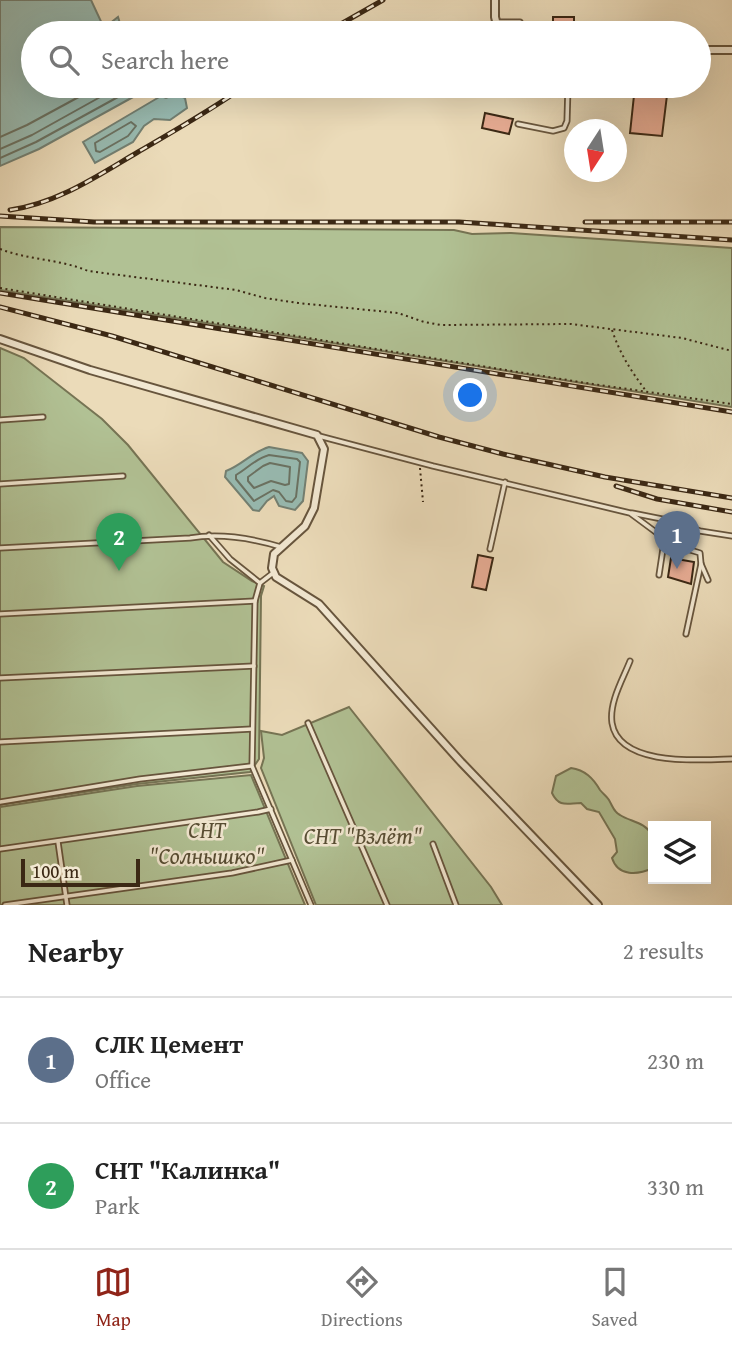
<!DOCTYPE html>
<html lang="en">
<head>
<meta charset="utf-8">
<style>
	body { margin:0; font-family:"Gentium Book Plus",serif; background:#f2f2f2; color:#222 }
	.controls { position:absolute; right:21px; bottom:21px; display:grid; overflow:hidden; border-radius:0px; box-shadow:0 7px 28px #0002 }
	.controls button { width:63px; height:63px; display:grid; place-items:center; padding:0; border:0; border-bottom:2px solid #e0e0e0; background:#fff; color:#222; font:35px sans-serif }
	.compass { position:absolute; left:564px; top:119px; width:63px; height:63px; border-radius:50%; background:#fff; box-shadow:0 7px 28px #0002; rotate:192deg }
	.scale { position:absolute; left:21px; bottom:18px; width:119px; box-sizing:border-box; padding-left:7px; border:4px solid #3b2814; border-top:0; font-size:19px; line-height:24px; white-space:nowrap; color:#3b2814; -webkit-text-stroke:5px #f2e8d2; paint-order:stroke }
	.you { position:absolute; left:471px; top:396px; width:24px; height:24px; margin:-18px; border:5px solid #fff; border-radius:50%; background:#1a73e8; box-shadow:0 0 0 10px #1a73e833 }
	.badge { display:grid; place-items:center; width:46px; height:46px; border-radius:50%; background:#8f2418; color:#fff; font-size:23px; font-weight:700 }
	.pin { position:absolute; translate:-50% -58px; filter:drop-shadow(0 2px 4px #0008) }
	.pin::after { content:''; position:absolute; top:37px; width:24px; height:21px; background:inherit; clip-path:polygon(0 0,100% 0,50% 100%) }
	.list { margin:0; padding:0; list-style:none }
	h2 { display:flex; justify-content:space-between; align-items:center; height:91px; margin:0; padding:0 28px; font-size:30px }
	h2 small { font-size:23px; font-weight:400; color:#767676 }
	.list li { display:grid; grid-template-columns:46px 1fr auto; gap:21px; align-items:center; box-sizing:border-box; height:126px; padding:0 28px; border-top:2px solid #e0e0e0 }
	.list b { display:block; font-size:26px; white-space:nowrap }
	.list p { margin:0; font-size:23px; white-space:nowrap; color:#767676 }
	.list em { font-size:23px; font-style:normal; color:#767676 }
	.icon { flex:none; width:38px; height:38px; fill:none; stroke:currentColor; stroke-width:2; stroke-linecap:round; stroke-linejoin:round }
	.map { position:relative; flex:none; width:732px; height:905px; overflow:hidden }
	.search { position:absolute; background:#fff; box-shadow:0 7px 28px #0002; left:21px; right:21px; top:21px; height:77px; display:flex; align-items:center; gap:18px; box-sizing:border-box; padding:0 24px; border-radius:38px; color:#767676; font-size:26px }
	.sheet { height:343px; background:#fff }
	nav { display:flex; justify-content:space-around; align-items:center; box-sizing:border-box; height:98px; border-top:2px solid #e0e0e0; background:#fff; font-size:19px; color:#767676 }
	nav a { display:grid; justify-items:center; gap:4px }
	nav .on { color:#8f2418 }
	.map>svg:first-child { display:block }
	.green { fill:#b1c194; stroke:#767454; stroke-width:2 }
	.water { fill:#98bbb2; stroke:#738073; stroke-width:2 }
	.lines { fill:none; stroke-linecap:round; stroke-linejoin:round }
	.shore { stroke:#6a7263; stroke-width:2 }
	.building { fill:#e6ab93; stroke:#3b2814; stroke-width:2 }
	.lane-casing { stroke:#67553d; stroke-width:7 }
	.street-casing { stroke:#67553d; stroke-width:10 }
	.path { stroke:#3b2814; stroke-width:2; stroke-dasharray:2 3.5; stroke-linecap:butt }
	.lane { stroke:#f2e8d2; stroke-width:3.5 }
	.street { stroke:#f2e8d2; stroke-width:6 }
	.rail-casing { stroke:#3b2814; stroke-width:5 }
	.rail { stroke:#f2e8d2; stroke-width:2.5; stroke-dasharray:8; stroke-linecap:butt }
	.labels { text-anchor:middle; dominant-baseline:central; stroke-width:5; stroke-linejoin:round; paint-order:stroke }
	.park-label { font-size:23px; font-style:italic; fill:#584e34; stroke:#f2e8d2 }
</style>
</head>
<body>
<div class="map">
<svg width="732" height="905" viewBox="0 0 732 905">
	<rect width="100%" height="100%" fill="#ebdbb9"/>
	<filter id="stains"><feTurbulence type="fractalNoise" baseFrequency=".00286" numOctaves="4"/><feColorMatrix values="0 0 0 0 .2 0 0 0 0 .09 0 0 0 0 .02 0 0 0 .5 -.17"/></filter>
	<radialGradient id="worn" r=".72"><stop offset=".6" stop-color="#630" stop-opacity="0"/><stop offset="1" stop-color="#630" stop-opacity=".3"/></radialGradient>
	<g class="green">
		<path d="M0,227l454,3 18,4 39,-1 221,15v159l-732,-117z"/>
		<path d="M0,348l24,10 78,61 26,26 95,117 29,19 12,5 -3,10 -2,163 -9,13 -113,12 -137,21z"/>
		<path d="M349,707l142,180 11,18h-186l-55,-137 3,-10 -3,-27 21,4z"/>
		<path d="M571,768c14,2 22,10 29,22 3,4 8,7 10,12 3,5 4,10 10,13 11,7 25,7 32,20 4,8 1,23 1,33 -15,7 -35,9 -41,-10l5,-6 -2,-13 -16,-27 -12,-3 -6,-6c-13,0 -22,5 -29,-10l4,-17z"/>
		<path d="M251,775l54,130h-305v-98l137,-21z"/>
	</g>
	<g class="water">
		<path d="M0,0h91l13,28 14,-11 5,16h-90v53h120l-114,63 -39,17z"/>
		<path d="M176,94l9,4 2,10 -17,12 -16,-1 -10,7 -11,16 -38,21 -12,-21 78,-46 5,2z"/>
		<path d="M269,447l33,6 6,8 -5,40 -8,9 -16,-4 -5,-10 -7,5 -8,10 -6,-1 -28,-33 1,-6c16,-6 26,-19 43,-24z"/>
	</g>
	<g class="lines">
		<g class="shore">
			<path d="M131,122l5,4 -8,10 -28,16 -4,-1 -1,-8z"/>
			<path d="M0,137l27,-12 72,-39"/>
			<path d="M0,149l32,-14 88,-49"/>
			<path d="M0,158l36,-16 102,-56"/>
			<path d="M269,455l28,4 3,3 -4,35 -4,5 -6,-1 -7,-9 -6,-2 -19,11 -18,-22v-4c12,-7 19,-16 33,-20z"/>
			<path d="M270,463l20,4 -1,17 -4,1 -14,-4 -17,7 -6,-7v-4l15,-11z"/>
		</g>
	</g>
	<g class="building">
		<path d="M553,17h21v15l-21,1z"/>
		<path d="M635,86l33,1 -6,49 -32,-3z"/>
		<path d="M485,113l28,6 -4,15 -27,-6z"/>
		<path d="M478,555l15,3 -7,32 -14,-3z"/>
		<path d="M671,558l23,4 -3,22 -23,-7z"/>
	</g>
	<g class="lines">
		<defs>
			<g id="lane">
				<path d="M498,22h22"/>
				<path d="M518,124l35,7 11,-3 3,-7 1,-35"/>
				<path d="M0,420l43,-3"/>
				<path d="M319,436l114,30 197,47 27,20 7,9 36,11 1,11 7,16"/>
				<path d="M0,484l123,-8"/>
				<path d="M632,513l45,9 23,9 32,5"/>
				<path d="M209,535l21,24 30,24"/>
				<path d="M0,548l190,-10c31,-5 61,0 91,9"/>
				<path d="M490,549l15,-67"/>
				<path d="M273,573l-13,10 -5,18 -3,165 59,139"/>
				<path d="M659,575l5,-33"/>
				<path d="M0,614l255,-13"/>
				<path d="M686,634l15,-70"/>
				<path d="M630,661c-7,18 -21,41 -18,62 7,44 88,37 120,36"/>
				<path d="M0,678l254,-12"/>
				<path d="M308,723l79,182"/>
				<path d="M0,742l252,-13"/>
				<path d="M0,802l140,-23 111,-13"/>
				<path d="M58,842l9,63"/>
				<path d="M433,844l23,61"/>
				<path d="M0,849l258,-37 13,-3"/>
				<path d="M5,905l227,-32 60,-13"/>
			</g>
			<g id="street">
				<path d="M495,0v17l4,16"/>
				<path d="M699,50h33"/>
				<path d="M0,339l90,31 227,65 7,14 -10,59 -9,18 -31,28 -2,14 4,9 43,27 142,158 137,143"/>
			</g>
		</defs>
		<use href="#lane" class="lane-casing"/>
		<use href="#street" class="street-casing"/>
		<g class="path">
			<path d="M0,249c28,11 60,10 88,22l148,19 29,8 33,5 100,10 26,9 17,3 130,-1 111,14 50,13"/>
			<path d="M0,288l586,95 146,21"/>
			<path d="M612,330c8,24 19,41 34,61"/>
			<path d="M420,468l3,34"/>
		</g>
		<use href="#lane" class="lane"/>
		<use href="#street" class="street"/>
		<defs>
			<g id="rail">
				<path d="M325,33l58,-33"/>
				<path d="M10,210c48,-7 87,-34 128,-58 36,-21 73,-42 107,-66"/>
				<path d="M0,216l94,6h365l273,18"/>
				<path d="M585,222h147"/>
				<path d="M0,293l732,119"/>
				<path d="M0,307l112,29 327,101 64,17 102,23 127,21"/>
				<path d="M616,486l41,13 75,13"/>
			</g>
		</defs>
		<use href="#rail" class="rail-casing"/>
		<use href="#rail" class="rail"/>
	</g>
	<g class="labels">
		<g class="park-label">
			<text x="207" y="829">СНТ<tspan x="207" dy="26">"Солнышко"</tspan></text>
			<text x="363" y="835">СНТ "Взлёт"</text>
		</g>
	</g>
	<rect width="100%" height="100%" filter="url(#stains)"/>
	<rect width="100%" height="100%" fill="url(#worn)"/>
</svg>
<div class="controls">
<button><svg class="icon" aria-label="layers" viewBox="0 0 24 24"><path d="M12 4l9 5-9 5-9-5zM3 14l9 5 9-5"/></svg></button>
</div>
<svg class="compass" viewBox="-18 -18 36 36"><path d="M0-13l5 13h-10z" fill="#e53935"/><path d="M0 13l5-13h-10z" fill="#767676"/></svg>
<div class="scale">100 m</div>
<div class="you"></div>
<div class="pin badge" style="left:677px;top:569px;background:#5c6f8a">1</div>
<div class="pin badge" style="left:119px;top:571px;background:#2e9e5b">2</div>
<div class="search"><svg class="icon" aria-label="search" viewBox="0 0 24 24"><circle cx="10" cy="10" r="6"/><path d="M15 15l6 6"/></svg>Search here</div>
</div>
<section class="sheet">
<h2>Nearby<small>2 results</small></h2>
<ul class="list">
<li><span class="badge" style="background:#5c6f8a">1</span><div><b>СЛК Цемент</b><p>Office</p></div><em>230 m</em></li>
<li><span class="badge" style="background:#2e9e5b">2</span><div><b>СНТ &quot;Калинка&quot;</b><p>Park</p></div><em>330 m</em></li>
</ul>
</section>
<nav>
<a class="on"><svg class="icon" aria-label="map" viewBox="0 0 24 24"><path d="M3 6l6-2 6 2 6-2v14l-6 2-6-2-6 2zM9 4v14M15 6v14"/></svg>Map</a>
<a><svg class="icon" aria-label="directions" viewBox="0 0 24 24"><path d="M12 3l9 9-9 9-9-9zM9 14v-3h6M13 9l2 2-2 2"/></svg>Directions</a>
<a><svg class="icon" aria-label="saved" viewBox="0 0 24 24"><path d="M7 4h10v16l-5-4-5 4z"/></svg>Saved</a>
</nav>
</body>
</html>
